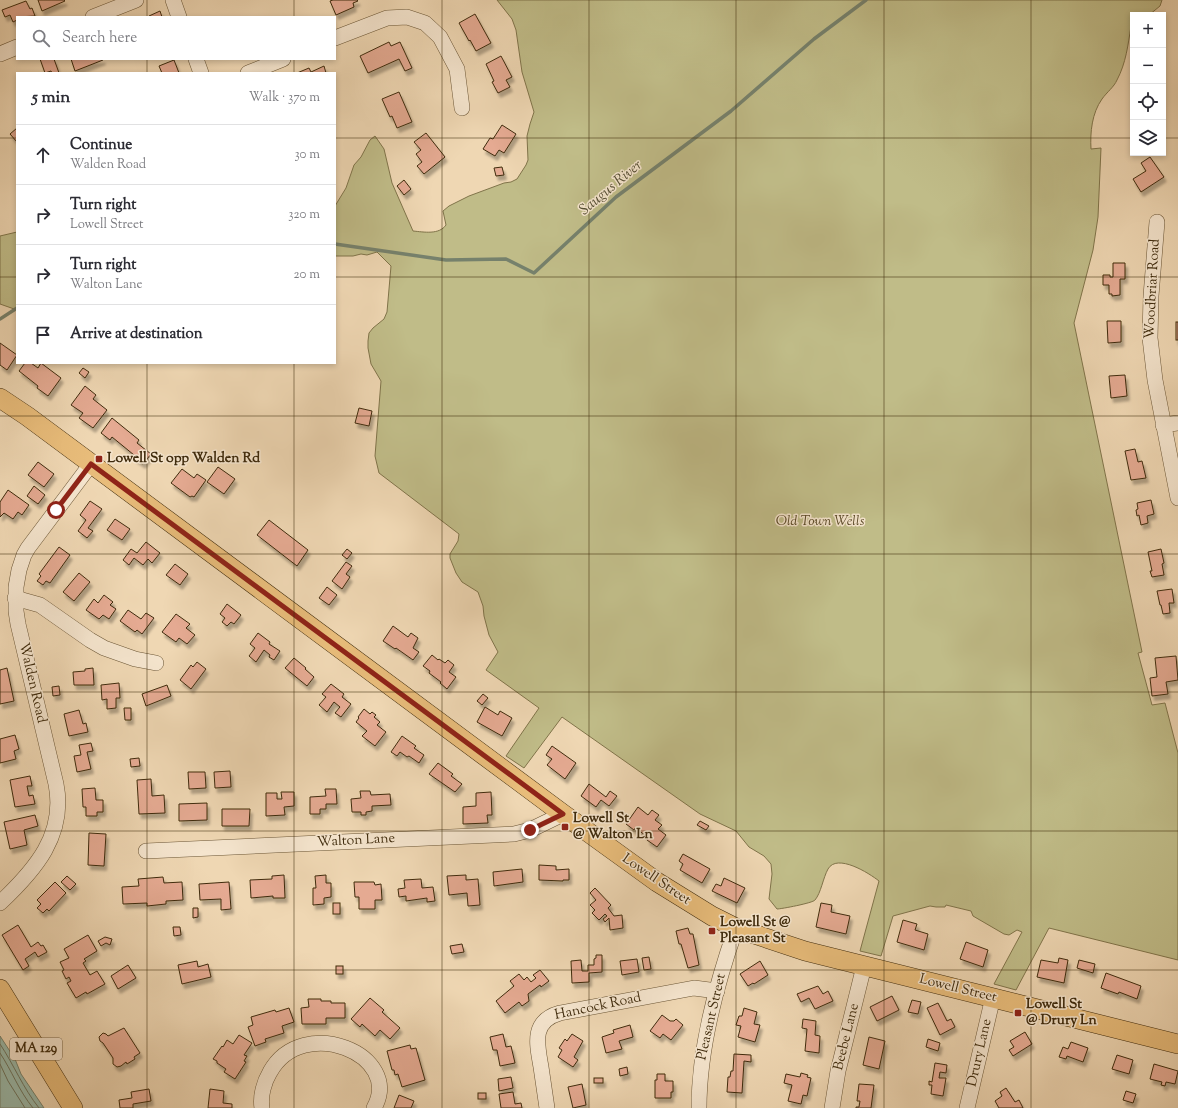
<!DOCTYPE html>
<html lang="en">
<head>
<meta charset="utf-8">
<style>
	body { margin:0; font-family:"Sorts Mill Goudy",serif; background:#f2f2f3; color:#2b2b33 }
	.controls { position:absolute; right:12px; top:12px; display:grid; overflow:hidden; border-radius:0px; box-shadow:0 2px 6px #0003 }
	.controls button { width:36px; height:36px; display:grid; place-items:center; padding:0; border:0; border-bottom:1px solid #e1e1e2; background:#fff; color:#2b2b33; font:20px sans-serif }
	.stop { position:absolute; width:12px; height:12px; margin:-9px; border:3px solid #8f2418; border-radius:50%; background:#fff }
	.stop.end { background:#8f2418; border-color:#fff; box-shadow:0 1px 4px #0008 }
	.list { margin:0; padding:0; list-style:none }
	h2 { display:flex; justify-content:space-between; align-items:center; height:52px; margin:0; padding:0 16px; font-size:17px }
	h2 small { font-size:13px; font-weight:400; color:#7c7c81 }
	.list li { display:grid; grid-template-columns:26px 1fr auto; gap:12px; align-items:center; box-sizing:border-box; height:60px; padding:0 16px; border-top:1px solid #e1e1e2 }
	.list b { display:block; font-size:15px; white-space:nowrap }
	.list p { margin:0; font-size:13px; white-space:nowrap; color:#7c7c81 }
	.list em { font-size:13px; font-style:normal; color:#7c7c81 }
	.icon { flex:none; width:22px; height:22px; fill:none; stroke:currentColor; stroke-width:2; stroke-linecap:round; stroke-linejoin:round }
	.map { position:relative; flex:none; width:1178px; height:1108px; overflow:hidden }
	.search { position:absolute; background:#fff; box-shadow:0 2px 6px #0003; left:16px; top:16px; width:320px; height:44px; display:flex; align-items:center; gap:10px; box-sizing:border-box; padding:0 14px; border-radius:0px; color:#7c7c81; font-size:15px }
	.panel { position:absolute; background:#fff; box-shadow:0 2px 6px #0003; left:16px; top:72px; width:320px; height:292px; border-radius:0px }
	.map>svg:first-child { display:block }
	.green { fill:#c0bc88; stroke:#80744a }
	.water { fill:#9abaab; stroke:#76816c }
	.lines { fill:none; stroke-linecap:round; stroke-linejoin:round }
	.shore { stroke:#6c725c; stroke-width:1 }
	.stream { stroke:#76816c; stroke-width:3.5 }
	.building { fill:#e5aa92; stroke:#3f2b0d; filter:url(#shadow) }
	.minor-casing { stroke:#6b5636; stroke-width:16 }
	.major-casing { stroke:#3f2b0d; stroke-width:20 }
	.minor { stroke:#f5e5ce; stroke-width:15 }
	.major { stroke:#e8bc7a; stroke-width:19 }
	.route { stroke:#8f2418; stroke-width:5 }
	.grid { fill:none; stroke:#3f2b0d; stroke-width:1; stroke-opacity:0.55 }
	.poi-dot { fill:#8f2418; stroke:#f5e5ce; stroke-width:1.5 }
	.labels { text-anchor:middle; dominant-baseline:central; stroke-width:3; stroke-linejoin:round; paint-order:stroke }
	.shield { fill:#f5e5ce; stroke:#766347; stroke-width:1 }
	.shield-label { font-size:13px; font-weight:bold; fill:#3f2b0d }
	.street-label { font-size:14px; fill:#3f2b0d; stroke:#f5e5ce }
	.poi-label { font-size:14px; font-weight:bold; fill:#3f2b0d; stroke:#f5e5ce; text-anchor:start }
	.park-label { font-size:14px; font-style:italic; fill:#594826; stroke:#f5e5ce }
	.water-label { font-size:15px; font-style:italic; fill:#564f34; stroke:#f5e5ce }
</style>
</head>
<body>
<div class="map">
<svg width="1178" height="1108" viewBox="0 0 1178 1108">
	<defs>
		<filter id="shadow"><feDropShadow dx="2.5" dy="4.5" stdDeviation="1" flood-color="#0004"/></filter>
	</defs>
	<rect width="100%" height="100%" fill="#efd7b3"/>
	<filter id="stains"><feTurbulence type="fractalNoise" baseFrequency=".005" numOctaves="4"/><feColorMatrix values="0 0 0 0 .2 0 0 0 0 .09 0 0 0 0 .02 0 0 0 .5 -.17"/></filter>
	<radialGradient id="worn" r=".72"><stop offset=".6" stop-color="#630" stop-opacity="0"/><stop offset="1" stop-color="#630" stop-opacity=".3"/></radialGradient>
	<g class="green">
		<path d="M497,0h665l-2,6 -11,9h-16v10l-2,1c-3,19 -5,37 -14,54 -3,7 -10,12 -15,19 -10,14 -12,33 -11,50l10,-1 -3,69 -5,33 -19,73 68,329 -4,1 14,52 13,-2 13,50v207l-129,-32 -33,62 -22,-6 28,-52 -5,-2 -8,5 -5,-1 -31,-18 -2,-5 -25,-6 -1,2h-9l-6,-1 -37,10 -12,40 -21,-5 19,-70c-10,-8 -42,-28 -51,-12 -5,9 -7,24 -13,31 -2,3 -34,9 -38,9l-8,-10 3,-25 -1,-10 -7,-8 -15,-9 -13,-16 -36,-17 -138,-97 -38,51 -18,-12 33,-48 -53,-38 12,-18 -9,-17 -5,-19 -1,-10 -5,-14 -16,-10 -6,-9 -6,-15v-4l8,-13 1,-7 -80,-61 -4,-17 6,-75 -10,-17 -3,-16v-7l1,-8 4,-5 11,-9 3,-7 4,-46 -14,-14 -10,3 -6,-1 -8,2h-18v-50l11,-18 8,-23 7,-8 9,-17 5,-4 9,13 8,34 21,48c11,1 26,4 33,-6l-3,-14 6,-5 20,-10 35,-13 7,-1 6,-3 9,-14 2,-5 -1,-24 3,-12 4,-12 -12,-40 -6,-42 -4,-11z"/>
		<path d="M17,232v78l-17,-6v-68z"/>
	</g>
	<path class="water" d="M0,1036l15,23 6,15 23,34h-44z"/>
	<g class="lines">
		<g class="shore">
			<path d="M0,1044c14,21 23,44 39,64"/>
			<path d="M0,1053c12,18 19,38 33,55"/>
			<path d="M0,1064l8,17 17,27"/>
		</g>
		<g class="stream">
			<path d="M335,244l111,16 60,-1 28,14 82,-76 115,-86 83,-72 52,-39"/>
			<path d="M0,319l17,-11"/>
		</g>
	</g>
	<g class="building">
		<path d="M38,0h26l1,1 -23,10z"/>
		<path d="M333,0h24l1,1 -5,2 1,4 -18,8 -6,-14z"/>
		<path d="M26,1l4,8 2,-1 3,8 -18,1v3l-4,2 -3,-7 -5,2 -3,-7z"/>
		<path d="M160,11l2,6h-13v-1z"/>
		<path d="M475,14l16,29 -15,8 -6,-11 -1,1 -10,-18z"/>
		<path d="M389,42l2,4 9,-4 12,26 -7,3 -6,-12 -31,14 -8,-17z"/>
		<path d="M501,56l11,21 -6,3 4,7 -12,6 -6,-11 2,-1 -8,-17z"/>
		<path d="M40,59h14l5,14h-7l-1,-2 -6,2z"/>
		<path d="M71,59h32v1l-28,11z"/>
		<path d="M174,60l5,13h-17l-3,-7z"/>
		<path d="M324,66l2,7h-29l12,-5 2,4z"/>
		<path d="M399,92l13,30 -15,6 -5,-12 -2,1 -8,-18z"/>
		<path d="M502,125l14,9 -12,19 -5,-3 -4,6 -12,-7 7,-11 3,1z"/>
		<path d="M17,128v14l-7,-8z"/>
		<path d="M426,133l19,24 -21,17 -7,-8 5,-4 -6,-8 5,-4 -7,-8z"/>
		<path d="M1150,157l14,20 -23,15 -8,-13 13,-8 -5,-8z"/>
		<path d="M502,167l2,8 -8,1 -2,-8z"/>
		<path d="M404,180l7,9 -7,6 -7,-9z"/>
		<path d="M1113,263h12v16h-5v16l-8,1v-2h-3v-9h-6v-10h7v2h3z"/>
		<path d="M1107,321h14v21l-13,1z"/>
		<rect x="1176" y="322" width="2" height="18"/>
		<path d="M0,343l17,12 -10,15 -7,-5z"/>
		<path d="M25,363h6l7,5 3,-5 20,15 -13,18 -11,-8 1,-2 -19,-15z"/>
		<path d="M83,368l6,4 -4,6 -6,-5z"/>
		<path d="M1125,375l2,21 -16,2 -2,-22z"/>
		<path d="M85,386l11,9 -3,4 14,11 -14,18 -14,-10 4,-5 -12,-8z"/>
		<path d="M359,408l13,3 -3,15 -14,-3z"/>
		<path d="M112,418l27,22 -2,3 14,11 -8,10 -10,-7 1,-2 -22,-18 -2,3 -9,-7z"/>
		<path d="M1135,449l3,13 4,-1 4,17 -15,2 -6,-29z"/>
		<path d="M38,462l16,12 -10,13 -16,-12z"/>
		<path d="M218,467l17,12 -11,15 -17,-12z"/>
		<path d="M182,469l12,9 3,-4 9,6 -12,17 -2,-1 -2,1 -19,-14z"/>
		<path d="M34,486l11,9 -7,9 -11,-8z"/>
		<path d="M8,490l21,15 -7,10 -4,-3 -5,7 -9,-6 -4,4v-15z"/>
		<path d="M1151,500l3,14 -7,2 1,7 -7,2 -2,-10 -2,1 -1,-6 2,-1 -1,-6z"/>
		<path d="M90,501l12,8 -14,19 5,3 -6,7 -9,-7 8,-11 -6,-5z"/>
		<path d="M115,519l15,10 -8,11 -15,-10z"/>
		<path d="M269,520l39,30 -11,16 -40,-31z"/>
		<path d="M146,542l14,11 -8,10 -4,-4 -5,6 -9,-7 -5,7 -6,-5 8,-11 6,4z"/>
		<path d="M59,547l11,8 -20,28 -4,-2 -3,4 -6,-4 4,-5 -2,-2z"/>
		<path d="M347,549l5,4 -5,6 -5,-4z"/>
		<path d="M1161,549l3,14 -2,1 2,11 -12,2 -2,-6h2l-4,-19z"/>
		<path d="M346,562l6,4 -6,8 4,3 -8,12 -10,-8z"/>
		<path d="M175,564l13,10 -8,11 -14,-10z"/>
		<path d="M79,573l11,9 -16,19 -11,-9z"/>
		<path d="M327,587l10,8 -8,10 -10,-7z"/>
		<path d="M1172,589l2,14h-5l1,10 -7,1 -2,-9h-1l-3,-14z"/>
		<path d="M104,595l9,7 -3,3 6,4 -7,10 -6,-4 -4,4 -13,-9 8,-11 4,4z"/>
		<path d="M227,604l14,11 -7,9 -3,-2 -4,4 -5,-4 3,-4 -5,-4z"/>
		<path d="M128,610l13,9 5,-6 8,5 -12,16 -5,-4 -2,2 -15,-11z"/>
		<path d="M176,614l14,10 -4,4 9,7 -8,9 -8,-6 -3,4 -14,-10z"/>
		<path d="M393,626l15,11 3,-4 7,5 -5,10 6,4 -6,8 -17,-12 -1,1 -12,-8z"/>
		<path d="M258,633l12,9 -1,2 11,7 -6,9 -5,-3 1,-2 -6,-5 -8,12 -7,-6 6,-8 -5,-4z"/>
		<path d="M432,655l6,5 1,-1 6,4 3,-3 6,5 -5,7 7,5 -9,12 -7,-6 1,-1 -12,-9 1,-2 -7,-5z"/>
		<path d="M1176,656l2,24 -12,2 2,12 -16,2 -2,-18 7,-1 -2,-19z"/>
		<path d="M294,658l12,10 -1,1 9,8 -7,9 -22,-18z"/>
		<path d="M197,662l9,7 -15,20 -11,-9 11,-15 2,2z"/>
		<path d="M7,668l7,33 -14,3v-34z"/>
		<path d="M93,668l1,17h-20l-1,-13 12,-1v-2z"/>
		<path d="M119,683l1,15h-4v10l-9,1v-10l-5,1 -1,-15z"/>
		<path d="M331,684l13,10 -2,3 9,7 -10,13 -6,-4 5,-6 -6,-5 -7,10 -8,-7 7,-8 -4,-3z"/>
		<path d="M167,685l4,11 -25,10 -4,-12z"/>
		<path d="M59,686l1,9 -7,1 -1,-9z"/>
		<path d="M483,694l5,4 -6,7 -5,-4z"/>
		<path d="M485,707l13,8 2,-4 12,7 -10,18 -25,-14z"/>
		<path d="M124,708h7v12h-6z"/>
		<path d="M364,709l6,5 2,-2 4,3 -2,2 6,5 -3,3 9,7 -11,14 -13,-10 5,-5 -11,-9 3,-4 -1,-1z"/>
		<path d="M79,710l4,14 3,-1 2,9 -19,4 -5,-22z"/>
		<path d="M15,735l4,14 -5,2 2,8 -16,4v-24z"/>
		<path d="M402,736l14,10 -2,2 10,7 -5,8 -10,-7 -2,1 -7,-5 -3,4 -6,-4z"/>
		<path d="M91,743l2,8 -6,1 4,17 -14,3 -3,-16 7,-1 -2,-10z"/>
		<path d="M552,746l24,17 -11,16 -18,-14 5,-6 -6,-4z"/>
		<path d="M139,758l1,8 -9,1 -1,-8z"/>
		<path d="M438,763l15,11 -2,2 11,8 -7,8 -26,-18z"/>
		<path d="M230,771l1,16 -16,1 -1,-16z"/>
		<path d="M188,772h17l1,16 -17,1z"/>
		<path d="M30,776l2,10h-5l2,10 4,-1 2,9 -20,3 -5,-27z"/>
		<path d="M151,779l1,17 12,-1 1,18 -26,1 -2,-34z"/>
		<path d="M589,784l17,13 4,-6 7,5 -8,10 -8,-6 -5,7 -15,-11z"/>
		<path d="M95,788l1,12h7v12h-6v4h-11v-9h-3l-1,-18z"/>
		<path d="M325,789h11l1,15h-11v5h-6v5h-10v-17l16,-1z"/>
		<path d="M360,791h10l1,4 19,-1 1,11 -19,1v5l-6,1v3h-5v-3h-9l-1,-13 10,-1z"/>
		<path d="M281,792h13v14l-10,1 1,8 -19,1v-23h11v6h5z"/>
		<path d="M491,792l1,23h-5l1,8 -25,1v-17l13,-1v-13z"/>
		<path d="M207,803v17l-28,1v-17z"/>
		<path d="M638,807l10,8 4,-5 7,5 -4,5 7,5 -4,4 8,6 -9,12 -10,-7 1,-3 -13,-9 -1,2 -8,-6z"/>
		<path d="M222,809h28l-1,17h-27z"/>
		<path d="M35,815l3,11 -14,4 3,15 -17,4 -6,-27z"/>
		<path d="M700,821l9,5 -3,4 -9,-5z"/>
		<path d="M89,833l17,1 -2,32 -16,-1z"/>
		<path d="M683,854l27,15 -8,14 -22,-13 3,-6 -4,-3z"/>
		<path d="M539,865l17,1v4l13,-1v11h-6v1l-24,-1z"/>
		<path d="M522,869l1,13 -29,4 -1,-14z"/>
		<path d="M284,875l1,23h-12v-2l-22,2 -1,-18 22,-1v-3z"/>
		<path d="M326,875v8h5v14l-7,1v6l-11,1v-17h3l-1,-12z"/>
		<path d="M466,875v5l12,-1 2,26 -12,1 -1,-13 -18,2 -2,-19z"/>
		<path d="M67,876l9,8 -6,6 -9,-8z"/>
		<path d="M163,877l1,6 18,-1 1,18 -17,1v3l-19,2v-3l-24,1 -1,-17 17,-1 -1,-7z"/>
		<path d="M724,878l21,10 -8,15 -25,-12 4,-7 5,2z"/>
		<path d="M421,879l1,9 11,-1 2,14 -8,1v-4l-21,3v-5l-7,1 -1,-8 7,-1 -1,-8z"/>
		<path d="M55,882l11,11 -17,18 -2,-2 -4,4 -6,-5 4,-4 -4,-4z"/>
		<path d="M229,882l2,27 -10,1v-11l-21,1 -1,-16z"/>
		<path d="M354,882h20l1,3 6,-1 1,16h-7v9h-16v-12h-4z"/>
		<path d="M595,888l16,17 -3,3 6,8 8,-1 1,13 -13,2 -1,-12 -4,4 -2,-3 4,-3 -2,-2 -6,6 -7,-7 3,-3 -5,-5 6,-5 -6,-7z"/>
		<rect x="333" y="903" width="7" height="11"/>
		<path d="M821,903l11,2 -1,7 19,4 -4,18 -30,-7z"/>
		<path d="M193,908h5v9l-5,1z"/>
		<path d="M903,920l14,4 -2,6 13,4 -4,16 -27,-8z"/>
		<path d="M18,925l13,22 7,-5 3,4 2,-1 4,7 -9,5 -3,-5 -10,7 4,7 -6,4 -21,-35z"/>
		<path d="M173,927h7l1,8 -7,1z"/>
		<path d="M688,928l2,6h3l6,31 -11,3 -7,-24h-2l-3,-13z"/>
		<path d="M88,935l9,16 -13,8 2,2 -3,2 7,12 7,-4 8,13 -18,10 -1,-2 -10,6 -9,-15 4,-2 -2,-4 -3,2 -4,-8 2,-1 -4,-8 9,-4 -5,-9z"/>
		<path d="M105,937l7,2 -2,6 -4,-2 -5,3 -3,-5z"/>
		<path d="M966,942l22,8 -5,17 -23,-8z"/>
		<path d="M462,944l2,8 -12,2 -2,-8z"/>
		<path d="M596,955h6v17l-13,1v9l-17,1 -1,-22 10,-1 1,11h6v-6h6v-6l2,-1z"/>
		<path d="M649,957l2,12 -7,1 -2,-12z"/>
		<path d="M1059,958l9,2 -4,23 -27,-6 4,-17 17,3z"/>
		<path d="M637,959l2,13 -17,3 -2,-14z"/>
		<path d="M1079,960l16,4 -2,9 -16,-5z"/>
		<path d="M197,961l1,6 10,-3 3,13 -29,7 -4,-19z"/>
		<path d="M760,961l8,14 -14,9 -1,-1 -5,3 -8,-12z"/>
		<path d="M128,965l8,13 -18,11 -7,-13z"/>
		<rect x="336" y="966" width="7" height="8"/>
		<path d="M540,970l9,11 -8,6 -1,-2 -12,9 1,7 -7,5 -3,-4 -14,11 -9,-12 18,-15 -4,-5 9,-7 5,6 3,-3 4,5 5,-4 -3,-3z"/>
		<path d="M1106,973l35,13 -4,13 -18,-7 -1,2 -17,-6z"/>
		<path d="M818,986l5,8 5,-3 5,10 -18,8 -6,-11 -8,4 -4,-8z"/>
		<path d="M892,996l7,14 -22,11 -7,-14z"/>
		<path d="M370,998l14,12 -2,2 18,16 -10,11 -10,-9 -5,6 -13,-12 -2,3 -9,-8z"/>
		<path d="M308,999h13v2h10v2h14v15h-19v6h-24l-1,-16 8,-1z"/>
		<path d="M912,1000l9,2 -3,12 -10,-2z"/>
		<path d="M938,1003l9,18 4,-2 4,8 -15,8 -13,-27z"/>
		<path d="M289,1008l5,14 -12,4 2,7 -19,6 1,3 -11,4 -7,-19 5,-2 -2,-8 24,-7 1,2z"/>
		<path d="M744,1008l13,4 -3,12 6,1 -5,17 -17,-5 3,-11 -5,-1 3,-9h3z"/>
		<path d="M662,1015l8,6h4l2,-2 7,6 -12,15 -8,-6 -3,4 -10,-7z"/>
		<path d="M803,1019l13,2 -1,14 5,1 -1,17 -14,-2 2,-22 -5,-1z"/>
		<path d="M630,1025l3,12 -14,4 3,8 -16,4 -4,-16 12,-4 -1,-3z"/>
		<path d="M124,1028l16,25 -6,4 1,2 -8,5 -1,-2 -5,4 -4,1 -4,-3v-6l-10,-15 -3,-2 -1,-4 4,-4 3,1 2,2z"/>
		<path d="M1025,1032l7,12 -19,12 -4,-6 5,-3 -4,-6z"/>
		<path d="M503,1034l3,13 5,-1 4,17 -15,3 -3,-16h-4l-3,-13z"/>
		<path d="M572,1034l11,7 -9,16 4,3 -5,7 -15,-10 4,-7 -3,-2 6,-9 2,2z"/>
		<path d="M239,1035l13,8 -8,12 3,1 -3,5 2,1 -11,17 -11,-7 2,-3 -9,-6v-2l-4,-2 9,-13 1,1 4,-7 6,4z"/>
		<path d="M869,1037l16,4 -6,28 -16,-4z"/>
		<path d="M928,1039l12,4 -2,8 -12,-4z"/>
		<path d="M1071,1042l17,6 -5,14 -16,-6 -1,3 -7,-2 4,-10 5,2z"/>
		<path d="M410,1045l1,4 5,-1 9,32 -23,7 -4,-13 -3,1 -1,-5h-2l-5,-19z"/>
		<path d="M734,1054l17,1v7l-7,-1 -2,32 -15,-1 1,-15h2l1,-6h2z"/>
		<path d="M1117,1055l16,5 -4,14 -17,-5z"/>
		<path d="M935,1063l12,2 -1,8 -6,-1 -1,6h7l-3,18 -12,-2 1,-9h-3v-4l3,1z"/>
		<path d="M1154,1064l24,7 -3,13 -9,-2 -1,4 -4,-1 1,-3 -12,-3z"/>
		<path d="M627,1067l1,7 -8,2 -1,-7z"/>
		<path d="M801,1073l7,2 -1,2 4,1 -4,18 -4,-1 -2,9 -13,-3 4,-16 -8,-2 2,-9 14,3z"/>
		<path d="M657,1074h8v7h8v11h-2v6h-16v-18h2z"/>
		<path d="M511,1077l2,11 -14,3 -1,-12z"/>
		<rect x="594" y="1078" width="9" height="5"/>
		<path d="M582,1084l4,21 -13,3 -5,-21z"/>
		<path d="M859,1084l15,1 -3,23h-15v-1h3l1,-6h-3z"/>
		<path d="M1006,1088l9,14 4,-2 4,8h-24l-4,-7 7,-5 -2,-4z"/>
		<path d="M149,1089l2,12 -18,3v4h-13l-1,-8 13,-2 -1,-6z"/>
		<path d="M210,1089l14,2 -1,12 9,1v4h-24z"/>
		<path d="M1126,1091l10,3 -3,9 -10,-3z"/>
		<path d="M513,1092l2,12 6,-1 1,5h-21l-2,-14z"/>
		<rect x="478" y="1093" width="8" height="6"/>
		<path d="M399,1095l15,6 -3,7h-17z"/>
	</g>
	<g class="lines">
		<defs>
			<g id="minor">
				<path d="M173,0l6,17"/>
				<path d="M93,17l43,-17"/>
				<path d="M335,38l52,-20 20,-1 18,6 15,14 17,32 5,39"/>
				<path d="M0,54l17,-7"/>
				<path d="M196,59l5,14"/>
				<path d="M248,73l35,-14"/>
				<path d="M1157,222l-6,74 -1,42 5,42 23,118"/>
				<path d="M1163,425l15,-2"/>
				<path d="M15,598l25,7 50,35 14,8 31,11 21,4"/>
				<path d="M146,851l368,-17 16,-4 33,-16"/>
				<path d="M0,903c35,-33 66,-68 56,-119l-38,-160 -2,-13v-24l3,-17 5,-15 4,-7 63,-84"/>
				<path d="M262,1108c-2,-12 2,-26 8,-36 33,-59 134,-17 104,36"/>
				<path d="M547,1108c-2,-14 -4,-27 -6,-41 -4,-23 -10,-46 19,-54l134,-25 23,3"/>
				<path d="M699,1108c0,-60 17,-123 37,-180"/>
				<path d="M832,1108l6,-37 26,-105"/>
				<path d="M967,1108l26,-111"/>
			</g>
			<g id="major">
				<path d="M0,398l27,18 536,398 94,68 55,34 24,12 69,23 373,93"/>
				<path d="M0,989l73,119"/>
			</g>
		</defs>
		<use href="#minor" class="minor-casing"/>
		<use href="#major" class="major-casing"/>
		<use href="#minor" class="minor"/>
		<use href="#major" class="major"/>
	</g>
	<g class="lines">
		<path class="route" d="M56,510l35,-46 472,350 -33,16"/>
	</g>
	<path class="grid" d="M147,0v17M294,0v17M442,0v1108M589,0v1108M736,0v1108M884,0v1108M1031,0v1108M147,59v14M294,59v14M0,138h17M335,138h798M1163,138h15M0,277h17M335,277h843M147,363v745M294,363v745M0,416h1178M0,554h1178M0,692h1178M0,831h1178M0,970h1178"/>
	<g class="poi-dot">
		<rect x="95" y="455" width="8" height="8" rx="2"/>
		<rect x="561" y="823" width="8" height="8" rx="2"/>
		<rect x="708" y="927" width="8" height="8" rx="2"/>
		<rect x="1014" y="1009" width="8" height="8" rx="2"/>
	</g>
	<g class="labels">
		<rect class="shield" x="10" y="1038" width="52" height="22" rx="3"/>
		<g class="shield-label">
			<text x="36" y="1049">MA 129</text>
		</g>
		<g class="street-label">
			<text transform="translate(1153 289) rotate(-87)">Woodbriar Road</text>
			<text transform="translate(32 683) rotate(77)">Walden Road</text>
			<text transform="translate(356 841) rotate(-3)">Walton Lane</text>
			<text transform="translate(656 880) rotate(34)">Lowell Street</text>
			<text transform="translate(958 989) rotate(14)">Lowell Street</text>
			<text transform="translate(598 1007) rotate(-12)">Hancock Road</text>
			<text transform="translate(712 1017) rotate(-77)">Pleasant Street</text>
			<text transform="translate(847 1037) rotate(-76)">Beebe Lane</text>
			<text transform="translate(980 1053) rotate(-77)">Drury Lane</text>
		</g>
		<g class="poi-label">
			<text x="107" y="459">Lowell St opp Walden Rd</text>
			<text x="573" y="819">Lowell St<tspan x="573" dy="16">@ Walton Ln</tspan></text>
			<text x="720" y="923">Lowell St @<tspan x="720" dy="16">Pleasant St</tspan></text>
			<text x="1026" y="1005">Lowell St<tspan x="1026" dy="16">@ Drury Ln</tspan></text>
		</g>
		<g class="park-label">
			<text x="820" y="522">Old Town Wells</text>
		</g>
		<g class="water-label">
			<text transform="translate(611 188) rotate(-40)">Saugus River</text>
		</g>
	</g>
	<rect width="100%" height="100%" filter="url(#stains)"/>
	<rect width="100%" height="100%" fill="url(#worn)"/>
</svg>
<div class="controls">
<button>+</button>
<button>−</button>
<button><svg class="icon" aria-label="locate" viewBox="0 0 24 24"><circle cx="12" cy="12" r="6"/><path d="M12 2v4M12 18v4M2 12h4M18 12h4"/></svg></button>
<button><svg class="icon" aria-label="layers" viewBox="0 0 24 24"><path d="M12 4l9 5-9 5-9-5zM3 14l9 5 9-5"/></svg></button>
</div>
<div class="stop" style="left:56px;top:510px"></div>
<div class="stop end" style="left:530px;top:830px"></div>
<div class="search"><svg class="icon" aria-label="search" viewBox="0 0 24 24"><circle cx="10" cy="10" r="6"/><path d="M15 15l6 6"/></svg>Search here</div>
<section class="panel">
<h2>5 min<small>Walk · 370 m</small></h2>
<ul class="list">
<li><svg class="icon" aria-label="ahead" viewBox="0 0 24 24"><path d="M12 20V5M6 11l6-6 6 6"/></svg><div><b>Continue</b><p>Walden Road</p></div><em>30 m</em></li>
<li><svg class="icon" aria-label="right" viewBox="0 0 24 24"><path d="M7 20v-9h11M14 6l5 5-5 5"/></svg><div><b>Turn right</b><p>Lowell Street</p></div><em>320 m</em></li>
<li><svg class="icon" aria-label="right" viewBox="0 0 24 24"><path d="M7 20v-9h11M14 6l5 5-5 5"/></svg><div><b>Turn right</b><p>Walton Lane</p></div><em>20 m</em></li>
<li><svg class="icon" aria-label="arrive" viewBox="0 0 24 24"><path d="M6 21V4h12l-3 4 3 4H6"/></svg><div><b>Arrive at destination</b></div></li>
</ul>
</section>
</div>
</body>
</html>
